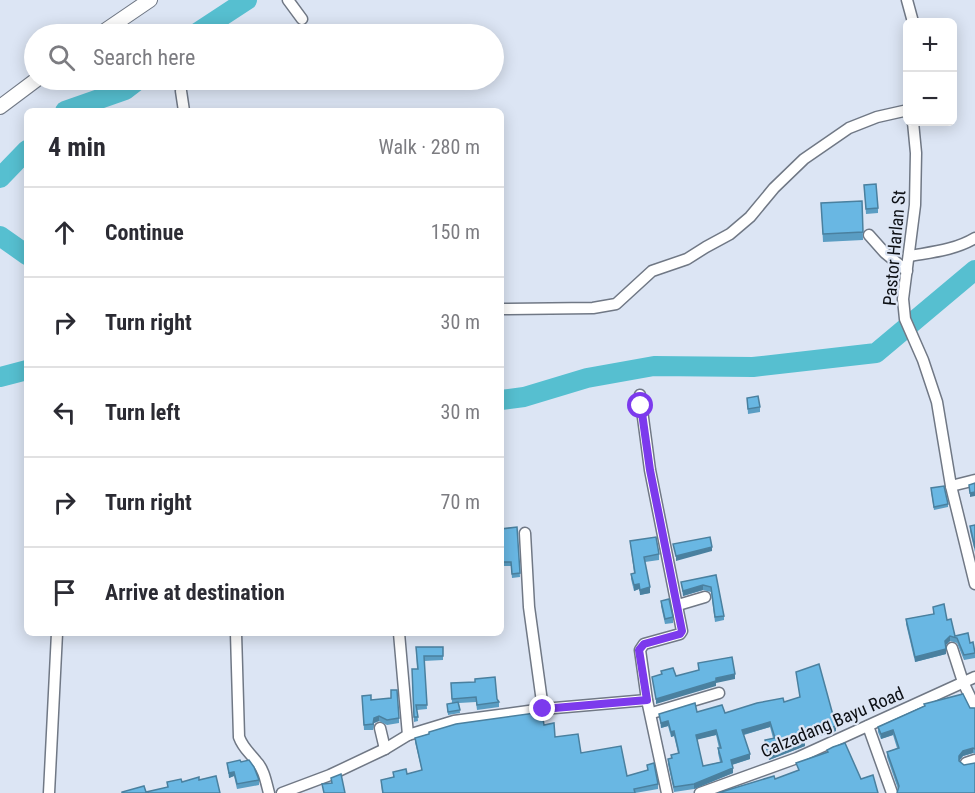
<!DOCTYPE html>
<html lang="en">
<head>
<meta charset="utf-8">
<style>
	body { margin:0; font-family:"Roboto Condensed",sans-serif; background:#f7f7f7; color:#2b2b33 }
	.controls { position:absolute; right:18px; top:18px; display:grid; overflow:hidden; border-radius:9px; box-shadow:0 3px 15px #0003 }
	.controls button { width:54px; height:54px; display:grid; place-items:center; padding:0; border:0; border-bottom:2px solid #e1e1e2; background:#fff; color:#2b2b33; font:30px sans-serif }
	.stop { position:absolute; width:18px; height:18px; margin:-14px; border:4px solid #7c3aed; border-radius:50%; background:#fff }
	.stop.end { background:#7c3aed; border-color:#fff; box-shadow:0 2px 6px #0008 }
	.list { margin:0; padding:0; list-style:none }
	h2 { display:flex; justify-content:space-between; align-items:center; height:78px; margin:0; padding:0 24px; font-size:26px }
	h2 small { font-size:20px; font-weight:400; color:#7c7c81 }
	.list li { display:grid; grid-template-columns:39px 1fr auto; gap:18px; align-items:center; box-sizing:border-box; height:90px; padding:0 24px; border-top:2px solid #e1e1e2 }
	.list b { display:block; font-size:22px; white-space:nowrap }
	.list em { font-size:20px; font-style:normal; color:#7c7c81 }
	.icon { flex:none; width:33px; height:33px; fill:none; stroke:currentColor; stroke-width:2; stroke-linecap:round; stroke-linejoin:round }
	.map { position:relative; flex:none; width:975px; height:793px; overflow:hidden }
	.search { position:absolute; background:#fff; box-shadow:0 3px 15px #0003; left:24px; top:24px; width:480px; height:66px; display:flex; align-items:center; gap:15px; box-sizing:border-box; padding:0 21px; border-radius:33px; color:#7c7c81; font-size:22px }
	.panel { position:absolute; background:#fff; box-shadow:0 3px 15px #0003; left:24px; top:108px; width:480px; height:528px; border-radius:9px }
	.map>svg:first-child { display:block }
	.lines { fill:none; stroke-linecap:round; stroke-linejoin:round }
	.river { stroke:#56bfd0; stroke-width:20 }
	.minor-casing { stroke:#707885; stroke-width:13 }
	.major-casing { stroke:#707885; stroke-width:16 }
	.minor { stroke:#fff; stroke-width:10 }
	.major { stroke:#fff; stroke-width:14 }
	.wall { fill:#5a9dc3; fill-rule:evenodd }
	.shaded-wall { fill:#4a809f }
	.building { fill:#69b7e3; stroke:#4a809f; stroke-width:1.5; fill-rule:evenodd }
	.route { stroke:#7c3aed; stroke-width:8 }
	.labels { text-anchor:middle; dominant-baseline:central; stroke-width:4.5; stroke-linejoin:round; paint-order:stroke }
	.street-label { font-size:18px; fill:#0c0f14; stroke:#dce5f4 }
</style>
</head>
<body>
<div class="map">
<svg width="975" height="793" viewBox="0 0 975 793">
	<rect width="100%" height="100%" fill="#dce5f4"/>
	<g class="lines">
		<g class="river">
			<path d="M195,34l52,-34"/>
			<path d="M65,111l60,-21 13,-10"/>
			<path d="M0,178l27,-28"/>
			<path d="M0,236l27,19"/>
			<path d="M0,377l27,-7"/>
			<path d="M501,400l23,-3 63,-19 67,-12 99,1 123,-14 99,-83"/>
		</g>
		<defs>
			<g id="minor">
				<path d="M288,0l14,19"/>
				<path d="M907,0l6,22"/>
				<path d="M181,91l3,20"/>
				<path d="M913,122l3,31 -1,52 -12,94 2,20 18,41 14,42 14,84 24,98"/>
				<path d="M869,235l16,18 22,18"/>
				<path d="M910,256c22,-4 45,-6 65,-18"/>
				<path d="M501,309l92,-1 23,-4 36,-33 35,-12 19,-12 24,-13 20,-17 24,-29 30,-29 45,-31 28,-11 31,-7"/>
				<path d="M640,395l10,75 32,161 -2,3 -36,10 -4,6 7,50 20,93"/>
				<path d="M951,486l24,-6"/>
				<path d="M525,533l4,74 14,102"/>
				<path d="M678,605l27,-8"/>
				<path d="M236,633l3,104c4,11 10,15 17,24 8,8 10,21 13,32"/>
				<path d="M399,633l9,102"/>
				<path d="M952,648l11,34 12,25"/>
				<path d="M652,713l67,-20"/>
				<path d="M868,726l24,67"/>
				<path d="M380,728l5,21"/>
				<path d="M966,763l9,-3"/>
				<path d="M49,793l8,-160"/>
				<path d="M282,793l48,-18 55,-26 23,-14 46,-14 89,-12 104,-9"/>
				<path d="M700,793l97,-35 178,-81"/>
			</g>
			<g id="major">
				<path d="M100,34l50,-34"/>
				<path d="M0,107l36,-27"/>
			</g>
		</defs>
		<use href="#minor" class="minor-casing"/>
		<use href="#major" class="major-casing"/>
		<use href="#minor" class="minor"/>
		<use href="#major" class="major"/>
	</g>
	<g class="wall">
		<path d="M864,185l14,23v5l-12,1z"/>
		<path d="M862,201l1,39 -40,2 -2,-39z"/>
		<path d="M747,398l13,9v5l-12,2z"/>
		<path d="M931,491l17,13v3l-14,3z"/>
		<path d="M975,525v27l-5,-21v-5z"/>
		<path d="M517,527l3,50 -8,1 -1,-12h-10v-37z"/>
		<path d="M630,541l29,13v6l-14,2 5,31 -10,2 -1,-6 -5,2 -3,-12v-5l3,-1z"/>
		<path d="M716,575l8,41v4l-9,2 -4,-30 -8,-2 -20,6 -2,-14z"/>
		<path d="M661,601l12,16v6l-8,1 -4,-18z"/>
		<path d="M933,607l14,13 8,16 15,7 5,7v8l-11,2 -7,-17 -7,-2 -5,4 1,9 -31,8 -9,-38v-5l27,-5z"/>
		<path d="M416,647h27v13l-19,1 3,48 -10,1 1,11 -4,1 -2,-49 5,-4z"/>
		<path d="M796,672l40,59 -31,9v6l-36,14 -4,-14v-6l8,-2 -3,-11 -26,8 6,24 -18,6 1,8 -39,16 -20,3 -6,-28v-5h3v-4l7,-2 -4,-17 -3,1 -3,-11 -7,2 -2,-14 38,-2 28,1 59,-11 16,-5zM716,735l3,13h-1v5l2,9 -17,4 -6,-27z"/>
		<path d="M451,683l46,16 2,3v5l-22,3 -1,-8 -17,1 1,10 -12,2 -1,-11 5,-1z"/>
		<path d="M391,690l8,28v5l-12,2 -8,-4 -5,2 -1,7h-9l-2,-34 9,4 20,-2z"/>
		<path d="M924,704l51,4v46l-2,-1 -10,3 -4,5 -61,28 -11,-32v-5l10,-4 -4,-13 -12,4 -3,-7v-5l46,-21z"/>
		<path d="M544,725l11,12 26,16 46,23 20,-6v-5l11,19v5l-23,4h-253l-1,-13 12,-3v-5l14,2 15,-3 -7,-29v-4z"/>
		<path d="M241,762l18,18v5l-22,4 -3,-13 -5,2 -2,-15z"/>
	</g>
	<g class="shaded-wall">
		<path d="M975,492v4l-5,1v-4z"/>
		<path d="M712,547v4l-36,10v-5z"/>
		<path d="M639,584v5l-5,2v-6z"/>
		<path d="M703,585v5l-20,6v-5z"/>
		<path d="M650,587v6l-10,2v-5z"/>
		<path d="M950,636v5l-5,5v-5z"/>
		<path d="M946,649v5l-31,8v-5z"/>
		<path d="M735,674v5l-19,4v3l-60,18v-5l60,-21z"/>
		<path d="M379,716v5l-5,2 -1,7v-6l1,-6z"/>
		<path d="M668,721v5l-7,2v-5z"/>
		<path d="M770,722v5l-28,8v-5z"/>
		<path d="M836,726v5l-33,10v-5z"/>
		<path d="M716,730v5l-20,5v-5z"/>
		<path d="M893,730v5l-12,4v-5z"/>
		<path d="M674,731v5l-3,1v-5z"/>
		<path d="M805,741v5l-36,14v-5z"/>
		<path d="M973,748v5l-10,3 -4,5v-5l4,-5z"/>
		<path d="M750,754v5l-19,6v-5z"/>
		<path d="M733,768v5l-39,16v-5z"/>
		<path d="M234,772v4l-5,2v-5z"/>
	</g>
	<g class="building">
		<path d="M876,184l2,24 -12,1 -2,-24z"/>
		<path d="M862,201l1,31 -40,2 -2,-31z"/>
		<path d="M758,396l2,11 -12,2 -1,-11z"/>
		<path d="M975,483v9l-5,1 -1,-8z"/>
		<path d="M944,486l4,18 -14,3 -3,-19z"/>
		<path d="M975,525v23l-5,-22z"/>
		<path d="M517,527l3,46 -8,1 -1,-12h-10v-33z"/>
		<path d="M656,537l3,17 -15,3 6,30 -10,3 -1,-6 -5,1 -3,-11 4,-1 -5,-32z"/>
		<path d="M710,537l2,10 -36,9 -3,-12z"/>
		<path d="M716,575l8,41 -9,1 -4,-30 -8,-2 -20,6 -2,-9z"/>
		<path d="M669,599l4,18 -8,2 -4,-18z"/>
		<path d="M944,604l3,16 4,-1 4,17 13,-3 2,10 3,-1 2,11 -11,2 -7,-17 -7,-2 -5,5 1,8 -31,8 -9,-38 28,-5 -1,-7z"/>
		<path d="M416,647h27v9h-19l3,49h-11l2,12h-4l-2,-48h6z"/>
		<path d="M732,657l3,17 -19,4v3l-60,18 -4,-22 10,-3 -1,-3 12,-3 3,8 23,-6 -1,-7z"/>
		<path d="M819,664l17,62 -33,10 2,5 -36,14 -4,-15 10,-2 -5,-16 -28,8 8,24 -19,6 2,8 -39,16 -20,3 -6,-28 4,-1 -1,-3 8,-2 -5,-22 -3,1 -3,-11 -7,2 -2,-9 36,-11 2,9 25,-7 3,8 32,-10 26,-5 1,4 16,-5 -4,-25zM716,730l5,18h-3l4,14 -19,4 -7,-31z"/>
		<path d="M495,677l2,22 2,3 -22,3 -1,-8 -24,2 -1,-16 24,-1v-3z"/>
		<path d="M391,690h6l2,28 -12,2 -8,-4 -5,2 -1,6 -9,1 -2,-29 9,-1v5l20,-2z"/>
		<path d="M963,694l7,14h5v41l-2,-1 -10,3 -4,5v5l5,4 11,-2v30h-78l2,-7 -12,-34 12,-4 -6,-18 -12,4 -3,-7 47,-21 -1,-2z"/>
		<path d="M458,702l2,8 -12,2 -1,-8z"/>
		<path d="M542,712l2,13 10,-2 1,14 23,-3 3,19 40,-7 6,30 21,-6 -1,-5 7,-2 4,21 -24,5 1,4h-252l-2,-13 13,-3 -1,-5 13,-3 1,5 15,-4 -7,-32 14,-4v-2l27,-8z"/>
		<path d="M845,743l16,36 12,-4 5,18h-160l56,-17 1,3 24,-9 -3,-7 32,-11 -1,-2 6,-3z"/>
		<path d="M240,760l1,2 8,-2 5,7 5,13 -22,4 -3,-12 -5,1 -2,-10z"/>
		<path d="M341,774l4,19h-21l-2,-9 10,-1 -1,-5z"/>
		<path d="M216,776l4,17h-98v-1l22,-6 2,6 22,-5 -1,-5 14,-3 1,3 17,-5v3z"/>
	</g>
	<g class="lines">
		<path class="route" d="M543,709l104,-9 -8,-50 5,-6 36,-10 2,-3 -32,-161 -9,-64"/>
	</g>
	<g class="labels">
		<g class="street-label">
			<text transform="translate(894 248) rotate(-85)">Pastor Harlan St</text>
			<text transform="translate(832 722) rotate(-23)">Calzadang Bayu Road</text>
		</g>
	</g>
</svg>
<div class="controls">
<button>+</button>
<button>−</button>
</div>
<div class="stop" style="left:641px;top:406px"></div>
<div class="stop end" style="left:543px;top:709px"></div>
<div class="search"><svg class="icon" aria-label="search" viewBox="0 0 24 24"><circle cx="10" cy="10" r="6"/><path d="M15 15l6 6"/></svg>Search here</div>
<section class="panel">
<h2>4 min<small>Walk · 280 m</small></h2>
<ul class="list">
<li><svg class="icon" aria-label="ahead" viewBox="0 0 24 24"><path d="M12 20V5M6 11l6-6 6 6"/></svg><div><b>Continue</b></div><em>150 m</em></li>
<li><svg class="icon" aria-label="right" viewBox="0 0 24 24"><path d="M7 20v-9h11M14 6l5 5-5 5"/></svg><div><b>Turn right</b></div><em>30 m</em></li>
<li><svg class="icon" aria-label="left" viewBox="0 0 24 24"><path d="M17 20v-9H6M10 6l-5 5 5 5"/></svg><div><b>Turn left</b></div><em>30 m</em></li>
<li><svg class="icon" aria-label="right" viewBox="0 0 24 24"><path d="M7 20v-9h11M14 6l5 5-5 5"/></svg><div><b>Turn right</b></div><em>70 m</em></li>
<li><svg class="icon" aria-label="arrive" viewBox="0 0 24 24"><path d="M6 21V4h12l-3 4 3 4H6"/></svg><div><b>Arrive at destination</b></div></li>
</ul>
</section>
</div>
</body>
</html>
